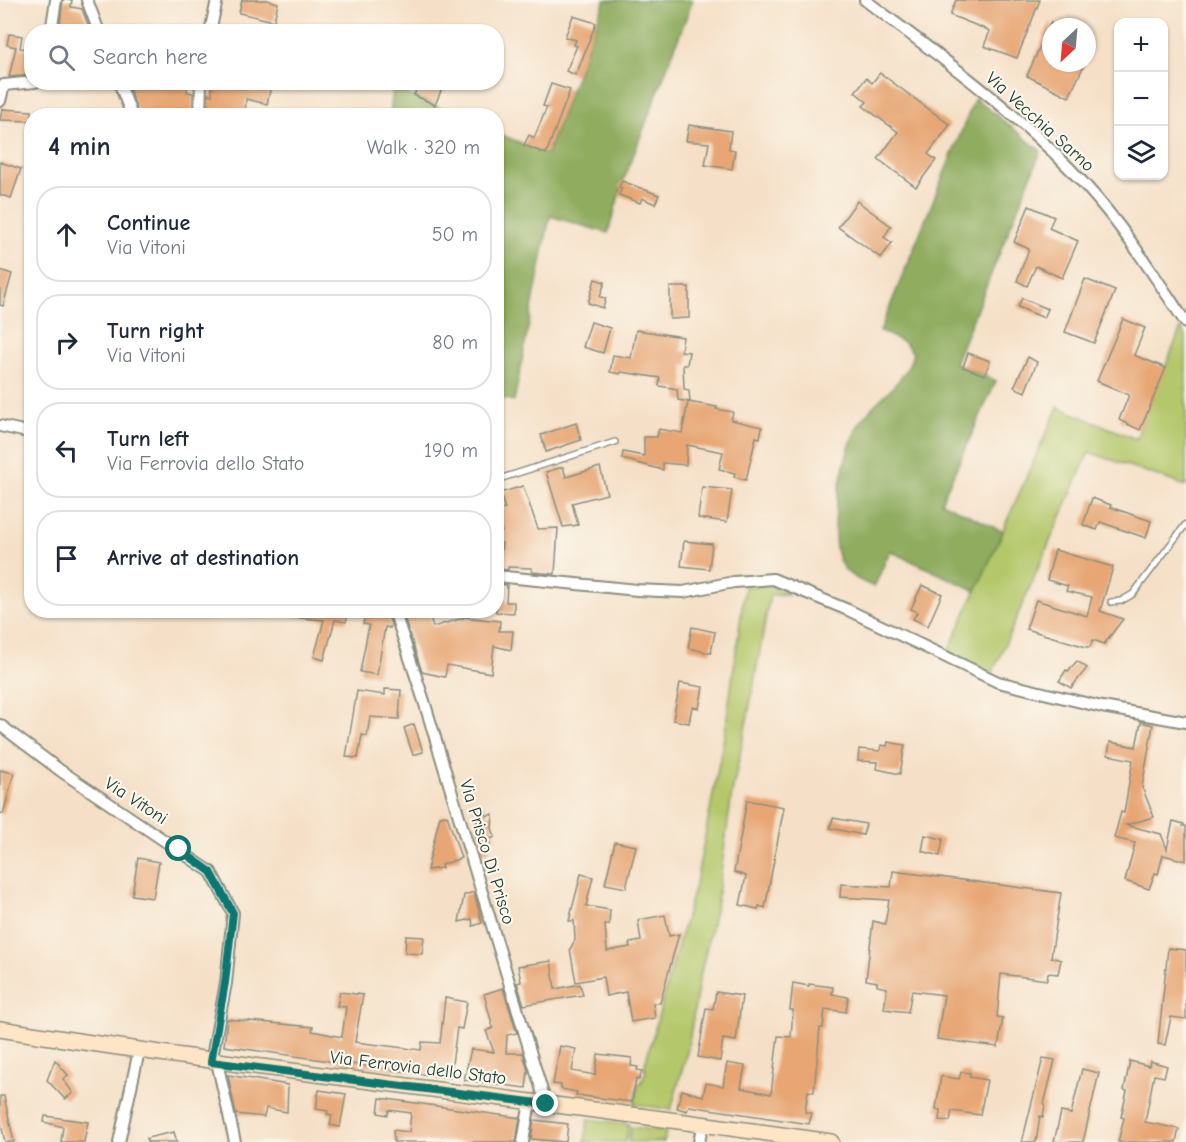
<!DOCTYPE html>
<html lang="en">
<head>
<meta charset="utf-8">
<style>
	body { margin:0; font-family:"Comic Neue",sans-serif; background:#f6f6f7; color:#1f2937 }
	.controls { position:absolute; right:18px; top:18px; display:grid; overflow:hidden; border-radius:12px; box-shadow:0 2px 4px #0004 }
	.controls button { width:54px; height:54px; display:grid; place-items:center; padding:0; border:0; border-bottom:2px solid #e0e1e3; background:#fff; color:#1f2937; font:30px sans-serif }
	.compass { position:absolute; left:1042px; top:18px; width:54px; height:54px; border-radius:50%; background:#fff; box-shadow:0 2px 4px #0004; rotate:206deg }
	.stop { position:absolute; width:18px; height:18px; margin:-14px; border:4px solid #0f766e; border-radius:50%; background:#fff }
	.stop.end { background:#0f766e; border-color:#fff; box-shadow:0 2px 6px #0008 }
	.list { margin:0; padding:0; list-style:none }
	h2 { display:flex; justify-content:space-between; align-items:center; height:78px; margin:0; padding:0 24px; font-size:26px }
	h2 small { font-size:20px; font-weight:400; color:#747a83 }
	.list li { display:grid; grid-template-columns:39px 1fr auto; gap:18px; align-items:center; box-sizing:border-box; height:96px; margin:0 12px 12px; padding:0 12px; border:2px solid #e0e1e3; border-radius:24px }
	.list b { display:block; font-size:22px; white-space:nowrap }
	.list p { margin:0; font-size:20px; white-space:nowrap; color:#747a83 }
	.list em { font-size:20px; font-style:normal; color:#747a83 }
	.icon { flex:none; width:33px; height:33px; fill:none; stroke:currentColor; stroke-width:2; stroke-linecap:round; stroke-linejoin:round }
	.map { position:relative; flex:none; width:1186px; height:1142px; overflow:hidden }
	.search { position:absolute; background:#fff; box-shadow:0 2px 4px #0004; left:24px; top:24px; width:480px; height:66px; display:flex; align-items:center; gap:15px; box-sizing:border-box; padding:0 21px; border-radius:24px; color:#747a83; font-size:22px }
	.panel { position:absolute; background:#fff; box-shadow:0 2px 4px #0004; left:24px; top:108px; width:480px; height:510px; border-radius:24px }
	.map>svg:first-child { display:block }
	.green { fill:#b4c76a; stroke:#6a824f; stroke-width:1.5 }
	.forest { fill:#8fac5e; stroke:#577449; stroke-width:1.5 }
	.building { fill:#e7a673 }
	.lines { fill:none; stroke-linecap:round; stroke-linejoin:round }
	.service-casing { stroke:#8a8e7e; stroke-width:8 }
	.minor-casing { stroke:#8a8e7e; stroke-width:14 }
	.secondary-casing { stroke:#8a8e7e; stroke-width:18 }
	.service { stroke:#fff; stroke-width:5 }
	.minor { stroke:#fff; stroke-width:10 }
	.secondary { stroke:#fee5c5; stroke-width:15 }
	.route { stroke:#0f766e; stroke-width:8 }
	.labels { text-anchor:middle; dominant-baseline:central; stroke-width:4.5; stroke-linejoin:round; paint-order:stroke }
	.street-label { font-size:18px; fill:#1f3d34; stroke:#fbf7ec }
</style>
</head>
<body>
<div class="map">
<svg width="1186" height="1142" viewBox="0 0 1186 1142">
	<rect width="100%" height="100%" fill="#fbf7ec"/>
	<filter id="ink" filterUnits="userSpaceOnUse"><feTurbulence type="fractalNoise" baseFrequency=".0167" numOctaves="2"/><feDisplacementMap in="SourceGraphic" scale="12" xChannelSelector="R" yChannelSelector="G"/><feConvolveMatrix kernelMatrix="1 2 1 2 8 2 1 2 1" color-interpolation-filters="sRGB"/></filter>
	<filter id="wash" filterUnits="userSpaceOnUse"><feTurbulence type="fractalNoise" baseFrequency=".008" numOctaves="4" result="noise"/><feDisplacementMap in="SourceGraphic" scale="24" xChannelSelector="R" yChannelSelector="G"/><feGaussianBlur stdDeviation="1.35" result="paint"/><feColorMatrix in="noise" values="0 0 0 0 0 0 0 0 0 0 0 0 0 0 0 0 0 1.4 0 .05"/><feComposite in="paint" operator="in"/></filter>
	<g filter="url(#wash)">
		<rect width="100%" height="100%" fill="#f5e0c7"/>
		<g class="green">
			<path d="M1181,328l5,8v150l-97,-34 -97,222 -44,-22 110,-245 78,32z"/>
			<path d="M745,586h26l18,8 -19,1 -21,115 -17,83 -15,108 -18,80 -11,67 -17,62 -37,-6 4,-21 3,1 5,-13 -2,-3 53,-190 28,-146z"/>
			<path d="M588,1119l41,5 -4,18h-40z"/>
			<path d="M631,1127l35,4 -2,11h-36z"/>
		</g>
		<g class="forest">
			<path d="M605,0h88l-70,182 -15,51 -58,-17 -36,185 -17,-4v-264l50,21z"/>
			<path d="M393,88l65,27h-68z"/>
			<path d="M975,98l66,53 -86,212 41,18 -55,121 62,29 -27,60 -86,-40 -16,36c-11,-5 -27,-11 -33,-23 -16,-28 3,-121 22,-146 17,-22 44,-37 50,-65l-8,-10 -25,-12z"/>
		</g>
		<g id="blocks">
			<g class="building">
				<path d="M63,0h9l-1,7 11,2 8,21 -30,-5z"/>
				<path d="M242,0h25l11,3 -4,18 -35,-8z"/>
				<path d="M956,0h84l-23,58 -33,-12 6,-15 -40,-16z"/>
				<path d="M573,16l23,7 -20,52 -10,-4 11,-25 -3,-1 2,-5 -11,-3z"/>
				<path d="M1051,21v42h34l-16,34 -42,-21z"/>
				<path d="M9,34l13,2 -2,12 12,2v25l-23,2 7,-30 -9,-2z"/>
				<path d="M880,73l70,52 -22,29 8,6 -20,27 -38,-28 20,-27 -35,-26 4,-4 -12,-10 11,-14 6,5z"/>
				<path d="M127,82h61l-1,10 6,1v23h-54z"/>
				<path d="M212,82h60l-5,22 -21,-5 -1,17h-27l1,-6h-11v-16l4,1z"/>
				<path d="M419,82h16l8,4 -8,19 -21,-10z"/>
				<path d="M551,84l19,6 -24,64 -22,-9 5,-10 5,3 13,-31 -4,-1z"/>
				<path d="M2,109l30,2v10l-32,-1z"/>
				<path d="M689,125l42,6 -2,18 6,1 -3,19 -27,-4 4,-22 -23,-2z"/>
				<path d="M0,162l21,7 -10,29 -11,-3z"/>
				<path d="M622,181l37,14 -4,9 -13,-6 -2,5 -21,-8 3,-7 -3,-1z"/>
				<path d="M857,201l34,25 -7,11 8,6 -11,15 -43,-31z"/>
				<path d="M1029,206l25,11 -5,11 29,13 -16,37 -26,-12 -9,20 -10,-5 12,-32 -15,-7z"/>
				<path d="M0,270l12,4 -9,32 -3,-1z"/>
				<path d="M595,279l10,3 -5,15 6,1 -3,10 -15,-5z"/>
				<path d="M1085,279l30,12 -21,52 -29,-11z"/>
				<path d="M670,287h19v31l-19,1z"/>
				<path d="M1022,298l26,11 -4,9 -26,-11z"/>
				<path d="M1123,319l22,9 -11,27 32,13 -26,62 -21,-10 10,-25 -32,-14z"/>
				<path d="M591,322l19,6 -7,25 -20,-6z"/>
				<path d="M636,330l47,7 -2,14 8,1 -2,13h-4l1,24 5,1 1,12 -12,-2 -1,-11 -18,-3 1,-8 -39,-6 -1,2 -10,-2 3,-17 18,3z"/>
				<path d="M968,353l22,8 -5,14 -22,-8z"/>
				<path d="M1028,357l9,5 -12,30 -11,-5z"/>
				<path d="M688,402l29,5 -1,2 17,3 -2,8 31,7 -2,11 -4,-1 -10,43 -12,-3 1,-4 -16,-4 4,-17 -36,-7 -1,20 -23,-2v7l-41,-11 1,-7 21,4v-19h13l2,-8 23,4z"/>
				<path d="M576,423l5,17 -35,12 -5,-17z"/>
				<path d="M563,467l3,10 34,-10 7,27 -35,9 6,22 -15,2 -17,-55z"/>
				<path d="M523,486l15,43 20,-1 -3,46 -23,-2v-4l-24,-1v3l-9,-1 3,-26h-6v-10l6,-1 -6,-21 9,-2 -5,-16z"/>
				<path d="M702,487l30,3 -5,32 -29,-4z"/>
				<path d="M1092,498l19,7 -1,2 41,14 -5,17 -46,-16 -3,8 -14,-5z"/>
				<path d="M684,541l28,3 -3,25 -28,-3z"/>
				<path d="M1055,550l58,17 -13,44 23,8 -19,25 -11,-4 -3,7h-4l-60,-18 10,-29 51,16 5,-19 -26,-6 2,-5 -21,-6z"/>
				<path d="M496,584l11,1 -1,17h8v11l-18,-1z"/>
				<path d="M922,585l20,9 -14,32 -15,-7 4,-7 -6,-3z"/>
				<path d="M293,610h56l-3,12 -11,-2 -11,40 -10,-3 10,-37 -31,-3z"/>
				<path d="M402,610h26l5,17 30,-9v-1l37,4 -1,10h14l-2,19 -17,-4 -3,27 -44,-8 -2,12 -23,-5z"/>
				<path d="M366,612l22,5 3,7 -1,4 -5,-1 -8,48 -17,-3 9,-47 -6,-1z"/>
				<path d="M692,627l23,5 -4,21 -23,-5z"/>
				<path d="M1077,661l10,7 -16,20 -12,-7 7,-11 2,1z"/>
				<path d="M680,683l23,4 -4,21 -7,-1 -3,16 -16,-3z"/>
				<path d="M385,689l16,1 -2,29 -29,-2 -3,19 -5,-1 -4,23 -12,-1 11,-66 28,4z"/>
				<path d="M1141,722l12,3 -11,62 12,30 -28,8 35,9 6,15 6,-28 11,3 -1,2h3v35l-23,-6 -5,19 -3,-1 -6,16 -24,-8 10,-38 -21,-5 7,-26 3,1 9,-53 -25,-5 2,-13 26,5z"/>
				<path d="M414,724l9,28 -10,3 -9,-27z"/>
				<path d="M888,742l17,3 -5,29 -23,-5 1,-7 -20,-1 1,-12 21,2 1,-6 6,1z"/>
				<path d="M0,770l14,3 -11,41 -3,-1z"/>
				<path d="M747,800l37,7 -19,101 -6,-2 -1,3 -18,-4 6,-29 -12,-4z"/>
				<path d="M484,807l3,9 6,-2 -1,14 3,9 -5,2 -1,12 -7,1 -7,-18 5,-2 -3,-11 2,-1 -4,-8z"/>
				<path d="M447,815l14,43 -20,7 1,3 -15,2 13,-54z"/>
				<path d="M833,818l33,6 -3,11 -33,-7z"/>
				<path d="M925,835l18,4 -3,17 -18,-5z"/>
				<path d="M615,842l21,4 -10,42 -21,-4z"/>
				<path d="M138,858l21,4 -6,36 -21,-3z"/>
				<path d="M893,871l168,22 -10,64 10,3 -3,14 -10,-1 -1,7 -46,-6 -4,43 6,1 -5,29 -61,-8 7,-44 -32,-4 -4,21 -24,-3 3,-21 -10,-2v-4l-11,-2 7,-59 12,3 4,-24 -49,-3 1,-13 50,3z"/>
				<path d="M581,874l12,3 -7,29 24,4 -1,15h-4l2,26 23,-4 -1,-4 12,-2 -3,-21 27,-5 4,21 10,-2 -19,69h-7l2,15 -24,4 -5,-30 -20,4 -3,-19 -27,5 -6,-33 5,-9 -1,-19h-5z"/>
				<path d="M474,892l8,31 -9,3 -1,-7 -13,3 5,-27z"/>
				<path d="M406,936l18,1 -2,17 -17,-1z"/>
				<path d="M1168,948l18,2v69l-15,-2 -6,28 -7,-1z"/>
				<path d="M551,961l4,28 25,-5 3,11 -59,10 -7,-22 4,-1 -3,-16z"/>
				<path d="M793,983l16,3v-2l24,3 -1,7 16,3 -2,15 -21,-3 -2,19h-3l-6,64 -6,-1 -3,21 7,1 -3,11 -120,-18 -2,5 -10,-3 5,-18 21,6 3,-13 17,3 4,-23 18,3 -4,22 30,6 7,-58 13,1 2,-27h-3z"/>
				<path d="M503,988l14,45 -10,2 -1,18h17l5,18 -2,17 -62,-8 7,-31 23,3 -8,-21 7,-3 -9,-34z"/>
				<path d="M340,992l23,3 -8,47 66,8 1,-8 18,1 5,-45 22,4 -5,27 -5,-1 -7,50 -226,-32 3,-27 86,8 -1,4 30,6 4,-30 -9,-1z"/>
				<path d="M716,992l26,4 -6,45 -13,-2 -3,22 -22,-4 8,-49 7,1z"/>
				<path d="M560,1046l16,3 -4,22 23,4 3,-21 34,4 -1,8 7,1 -1,3 5,1 -3,9 -3,-1 -4,23 -56,-7 1,-3 -16,-3v-4l-8,-1z"/>
				<path d="M1043,1058l12,2 -11,44 1,1 -2,12 -3,-1 -4,26h-14z"/>
				<path d="M55,1060l13,15 -5,4 10,14 -8,6 -18,-19z"/>
				<path d="M1130,1061l19,5 1,-5 17,5 -3,11 -10,-2 -9,47 34,7 -3,13h-58l6,-24 -3,-1 6,-26 -3,-1z"/>
				<path d="M1082,1069l17,4 -16,69h-29l7,-30 10,2z"/>
				<path d="M961,1072l9,1v4l17,3 -7,35 -28,-4 -2,10 -11,-1 1,-10 -4,-1 5,-33 18,3z"/>
				<path d="M228,1075l60,10 -1,27 -21,-4 -2,9 -28,-3z"/>
				<path d="M319,1090l27,4 -6,33 -10,-2 2,-10 -5,-1 1,-3 -12,-2z"/>
				<path d="M0,1096h4l10,46h-9l-5,-22z"/>
				<path d="M380,1098l140,20 -4,24h-122l-1,-12 16,2 2,-19 -22,-3 -1,5 -10,-2z"/>
				<path d="M45,1116l43,6 -4,20h-23l2,-15 -19,-5z"/>
				<path d="M534,1120l34,4 -2,18 -35,-3z"/>
				<path d="M174,1132l3,10h-30v-4z"/>
			</g>
		</g>
	</g>
	<g filter="url(#ink)">
		<use href="#blocks" fill-opacity="0" stroke="#8a8e7e" stroke-width="1.5"/>
		<g class="lines">
			<defs>
				<g id="service">
					<path d="M496,480l119,-38"/>
					<path d="M1111,602l10,-1 12,-7 53,-70"/>
				</g>
				<g id="minor">
					<path d="M87,0l12,32"/>
					<path d="M865,0c77,58 158,116 222,187 38,42 68,90 99,136"/>
					<path d="M51,32l5,-32"/>
					<path d="M210,32l7,-32"/>
					<path d="M119,82l13,34"/>
					<path d="M0,101l4,-16 31,-3"/>
					<path d="M200,116l1,-34"/>
					<path d="M0,426l32,7"/>
					<path d="M496,576l141,14 46,2 51,-10 39,-3 75,31 150,72 104,25 84,15"/>
					<path d="M394,610l30,91 122,403"/>
					<path d="M0,725l61,46 150,101 22,41 -7,70 -15,79"/>
					<path d="M217,1062l18,80"/>
					<path d="M119,1142l20,-91"/>
					<path d="M523,1142l7,-40"/>
					<path d="M699,1142l4,-19"/>
				</g>
				<path id="secondary" d="M0,1029c276,44 554,73 831,113"/>
			</defs>
			<use href="#service" class="service-casing"/>
			<use href="#minor" class="minor-casing"/>
			<use href="#secondary" class="secondary-casing"/>
			<use href="#service" class="service"/>
			<use href="#minor" class="minor"/>
			<use href="#secondary" class="secondary"/>
		</g>
	</g>
	<g class="lines" filter="url(#ink)">
		<path class="route" d="M179,849l32,23 22,41 -8,70 -14,79 335,42"/>
	</g>
	<g class="labels">
		<g class="street-label">
			<text transform="translate(1040 122) rotate(42)">Via Vecchia Sarno</text>
			<text transform="translate(136 801) rotate(33)">Via Vitoni</text>
			<text transform="translate(487 852) rotate(73)">Via Prisco Di Prisco</text>
			<text transform="translate(418 1068) rotate(7)">Via Ferrovia dello Stato</text>
		</g>
	</g>
</svg>
<div class="controls">
<button>+</button>
<button>−</button>
<button><svg class="icon" aria-label="layers" viewBox="0 0 24 24"><path d="M12 4l9 5-9 5-9-5zM3 14l9 5 9-5"/></svg></button>
</div>
<svg class="compass" viewBox="-18 -18 36 36"><path d="M0-13l5 13h-10z" fill="#e53935"/><path d="M0 13l5-13h-10z" fill="#747a83"/></svg>
<div class="stop" style="left:179px;top:849px"></div>
<div class="stop end" style="left:546px;top:1104px"></div>
<div class="search"><svg class="icon" aria-label="search" viewBox="0 0 24 24"><circle cx="10" cy="10" r="6"/><path d="M15 15l6 6"/></svg>Search here</div>
<section class="panel">
<h2>4 min<small>Walk · 320 m</small></h2>
<ul class="list">
<li><svg class="icon" aria-label="ahead" viewBox="0 0 24 24"><path d="M12 20V5M6 11l6-6 6 6"/></svg><div><b>Continue</b><p>Via Vitoni</p></div><em>50 m</em></li>
<li><svg class="icon" aria-label="right" viewBox="0 0 24 24"><path d="M7 20v-9h11M14 6l5 5-5 5"/></svg><div><b>Turn right</b><p>Via Vitoni</p></div><em>80 m</em></li>
<li><svg class="icon" aria-label="left" viewBox="0 0 24 24"><path d="M17 20v-9H6M10 6l-5 5 5 5"/></svg><div><b>Turn left</b><p>Via Ferrovia dello Stato</p></div><em>190 m</em></li>
<li><svg class="icon" aria-label="arrive" viewBox="0 0 24 24"><path d="M6 21V4h12l-3 4 3 4H6"/></svg><div><b>Arrive at destination</b></div></li>
</ul>
</section>
</div>
</body>
</html>
